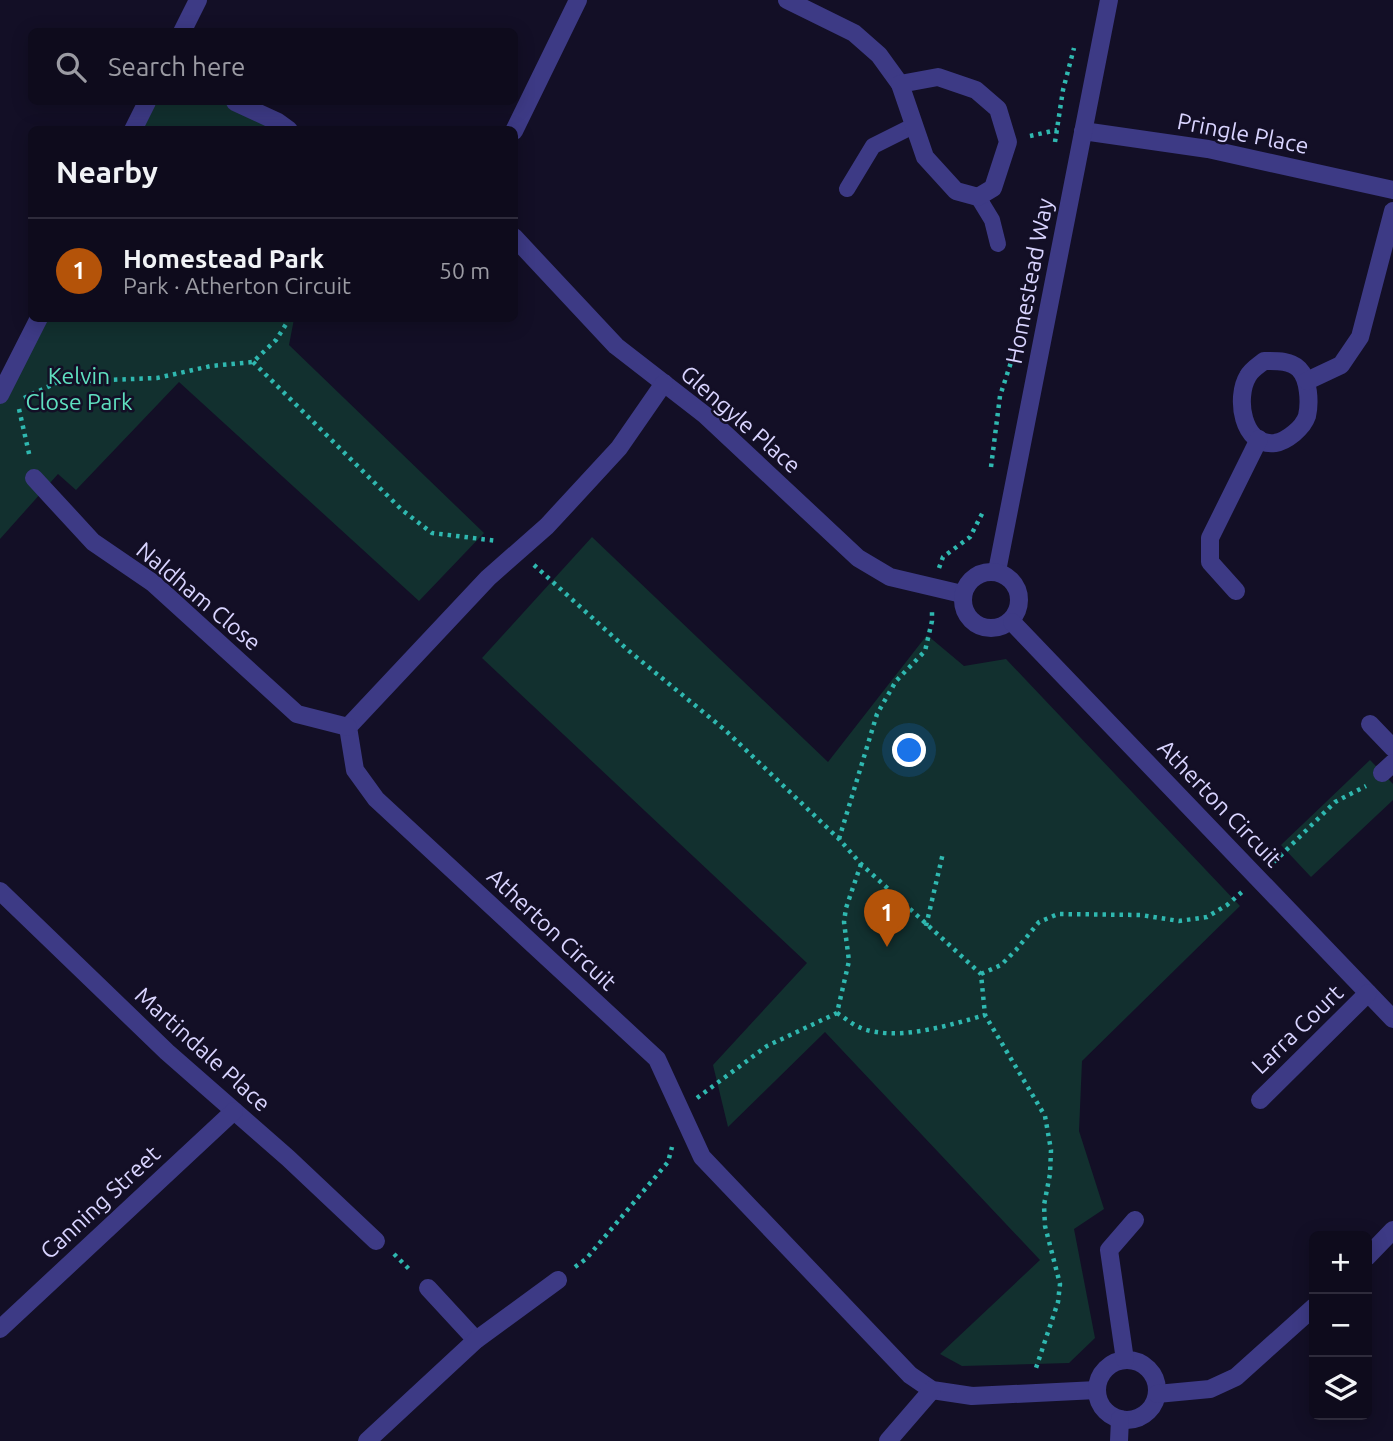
<!DOCTYPE html>
<html lang="en">
<head>
<meta charset="utf-8">
<style>
	body { margin:0; font-family:Ubuntu,sans-serif; background:#171425; color:#f1f3f6 }
	.controls { position:absolute; right:21px; bottom:21px; display:grid; overflow:hidden; border-radius:10px; box-shadow:0 4px 18px #0003 }
	.controls button { width:63px; height:63px; display:grid; place-items:center; padding:0; border:0; border-bottom:2px solid #2e2b3b; background:#0e0b1c; color:#f1f3f6; font:35px sans-serif }
	.you { position:absolute; left:910px; top:751px; width:24px; height:24px; margin:-18px; border:5px solid #fff; border-radius:50%; background:#1a73e8; box-shadow:0 0 0 10px #1a73e833 }
	.badge { display:grid; place-items:center; width:46px; height:46px; border-radius:50%; background:#b45309; color:#fff; font-size:23px; font-weight:700 }
	.pin { position:absolute; translate:-50% -58px; filter:drop-shadow(0 2px 4px #0008) }
	.pin::after { content:''; position:absolute; top:37px; width:24px; height:21px; background:inherit; clip-path:polygon(0 0,100% 0,50% 100%) }
	.list { margin:0; padding:0; list-style:none }
	h2 { display:flex; justify-content:space-between; align-items:center; height:91px; margin:0; padding:0 28px; font-size:30px }
	h2 small { font-size:23px; font-weight:400; color:#9b9ba3 }
	.list li { display:grid; grid-template-columns:46px 1fr auto; gap:21px; align-items:center; box-sizing:border-box; height:105px; padding:0 28px; border-top:2px solid #2e2b3b }
	.list b { display:block; font-size:26px; white-space:nowrap }
	.list p { margin:0; font-size:23px; white-space:nowrap; color:#9b9ba3 }
	.list em { font-size:23px; font-style:normal; color:#9b9ba3 }
	.icon { flex:none; width:38px; height:38px; fill:none; stroke:currentColor; stroke-width:2; stroke-linecap:round; stroke-linejoin:round }
	.map { position:relative; flex:none; width:1393px; height:1441px; overflow:hidden }
	.search { position:absolute; background:#0e0b1c; box-shadow:0 4px 18px #0003; left:28px; top:28px; width:490px; height:77px; display:flex; align-items:center; gap:18px; box-sizing:border-box; padding:0 24px; border-radius:10px; color:#9b9ba3; font-size:26px }
	.panel { position:absolute; background:#0e0b1c; box-shadow:0 4px 18px #0003; left:28px; top:126px; width:490px; height:196px; border-radius:10px }
	.map>svg:first-child { display:block }
	.green { fill:#12302f }
	.lines { fill:none; stroke-linecap:round; stroke-linejoin:round }
	.path { stroke:#2fb8b0; stroke-width:4.5; stroke-dasharray:3.5 5; stroke-linecap:butt }
	.service { stroke:#3d3a85; stroke-width:16 }
	.minor { stroke:#3d3a85; stroke-width:18 }
	.labels { text-anchor:middle; dominant-baseline:central; stroke-width:5; stroke-linejoin:round; paint-order:stroke }
	.street-label { font-size:23px; fill:#d9d4ff; stroke:#130f26 }
	.park-label { font-size:23px; fill:#5fe0c0; stroke:#130f26 }
</style>
</head>
<body>
<div class="map">
<svg width="1393" height="1441" viewBox="0 0 1393 1441">
	<rect width="100%" height="100%" fill="#130f26"/>
	<g class="green">
		<path d="M147,102h88l54,28h-156z"/>
		<path d="M39,319h255l-5,26 195,188 -65,68 -240,-219 -103,108 -18,-16 -58,65v-144z"/>
		<path d="M592,537l236,225 99,-127 37,31 42,-7 234,247 -158,155 -3,70 25,78 -30,20 21,109 -26,25 -107,3 -22,-12 100,-94 -215,-228 -97,95 -15,-62 94,-102 -325,-305z"/>
		<path d="M1370,760l23,24v16l-82,77 -30,-32z"/>
	</g>
	<g class="lines">
		<g class="path">
			<path d="M1030,136l27,-6"/>
			<path d="M1055,142l8,-52 11,-42"/>
			<path d="M253,362l149,148 30,23 66,8"/>
			<path d="M24,398l34,-16 99,-4 54,-12 42,-4 23,-22 14,-22"/>
			<path d="M19,409l11,49"/>
			<path d="M991,467l9,-71 15,-46"/>
			<path d="M534,565l95,86 96,79 114,109 22,25 120,110 4,41 60,101 6,34 -1,24 -6,31 1,21 15,58 -2,18 -23,69"/>
			<path d="M939,568l4,-11 27,-20 14,-27"/>
			<path d="M839,839l38,-125 19,-33 29,-30 7,-30v-10"/>
			<path d="M1274,862l61,-60 31,-16"/>
			<path d="M926,926l17,-73"/>
			<path d="M981,974l20,-9 15,-15 23,-28 19,-8 83,1 38,6 28,-4 20,-12 15,-13"/>
			<path d="M837,1013c8,5 16,12 24,15 36,14 89,-3 124,-13"/>
			<path d="M697,1098l70,-52 70,-33 12,-52 -5,-39 2,-14 15,-44"/>
			<path d="M394,1254l18,18"/>
			<path d="M575,1267l11,-8 82,-97 4,-15"/>
		</g>
		<g class="service">
			<path d="M847,189l26,-43 40,-20"/>
			<path d="M978,197l14,23 6,24"/>
		</g>
		<g class="minor">
			<path d="M787,0l67,33 25,22 21,29"/>
			<path d="M182,32l16,-32"/>
			<path d="M938,77l38,13 22,19 10,33 -15,46 -15,9 -22,-6 -31,-34 -25,-73z"/>
			<path d="M235,102l43,20 11,8"/>
			<path d="M133,130l14,-28"/>
			<path d="M514,131l64,-131"/>
			<path d="M1083,131l125,18 185,41"/>
			<path d="M514,237l102,109 89,69 153,143 32,19 72,17"/>
			<path d="M1264,361c11,0 26,-1 35,8 10,10 11,34 8,47 -4,12 -20,25 -32,27 -33,4 -40,-46 -27,-67 3,-6 11,-11 16,-15z"/>
			<path d="M1307,381l34,-16 19,-28 33,-126"/>
			<path d="M664,383l-45,65 -72,78 -59,52 -140,149 7,43 21,29 281,260 45,98 208,218 22,15 40,6 125,-6"/>
			<path d="M0,395l39,-77"/>
			<path d="M34,478l59,64 60,41 144,131 51,13"/>
			<path d="M997,571l112,-571"/>
			<circle cx="991" cy="600" r="28"/>
			<path d="M1236,591l-26,-29v-24l49,-99"/>
			<path d="M1012,622l381,397"/>
			<path d="M1370,724l23,24"/>
			<path d="M1382,773l11,-10"/>
			<path d="M0,891l167,161 121,106 88,83"/>
			<path d="M1260,1100l108,-107"/>
			<path d="M1367,1257l26,-27"/>
			<path d="M428,1288l48,52"/>
			<path d="M0,1329l234,-218"/>
			<circle cx="1127" cy="1390" r="30"/>
			<path d="M1125,1360l-16,-110 26,-30"/>
			<path d="M1157,1394l53,-5 26,-12 78,-70"/>
			<path d="M367,1441l109,-101 82,-60"/>
			<path d="M888,1441l44,-51"/>
			<path d="M1119,1441l1,-22"/>
		</g>
	</g>
	<g class="labels">
		<g class="street-label">
			<text transform="translate(1243 133) rotate(11)">Pringle Place</text>
			<text transform="translate(1029 281) rotate(-79)">Homestead Way</text>
			<text transform="translate(741 419) rotate(41)">Glengyle Place</text>
			<text transform="translate(199 596) rotate(40)">Naldham Close</text>
			<text transform="translate(1220 803) rotate(46)">Atherton Circuit</text>
			<text transform="translate(552 929) rotate(43)">Atherton Circuit</text>
			<text transform="translate(1297 1029) rotate(-44)">Larra Court</text>
			<text transform="translate(203 1049) rotate(42)">Martindale Place</text>
			<text transform="translate(100 1202) rotate(-43)">Canning Street</text>
		</g>
		<g class="park-label">
			<text x="79" y="375">Kelvin<tspan x="79" dy="26">Close Park</tspan></text>
		</g>
	</g>
</svg>
<div class="controls">
<button>+</button>
<button>−</button>
<button><svg class="icon" aria-label="layers" viewBox="0 0 24 24"><path d="M12 4l9 5-9 5-9-5zM3 14l9 5 9-5"/></svg></button>
</div>
<div class="you"></div>
<div class="pin badge" style="left:887px;top:947px">1</div>
<div class="search"><svg class="icon" aria-label="search" viewBox="0 0 24 24"><circle cx="10" cy="10" r="6"/><path d="M15 15l6 6"/></svg>Search here</div>
<section class="panel">
<h2>Nearby<small></small></h2>
<ul class="list">
<li><span class="badge">1</span><div><b>Homestead Park</b><p>Park · Atherton Circuit</p></div><em>50 m</em></li>
</ul>
</section>
</div>
</body>
</html>
